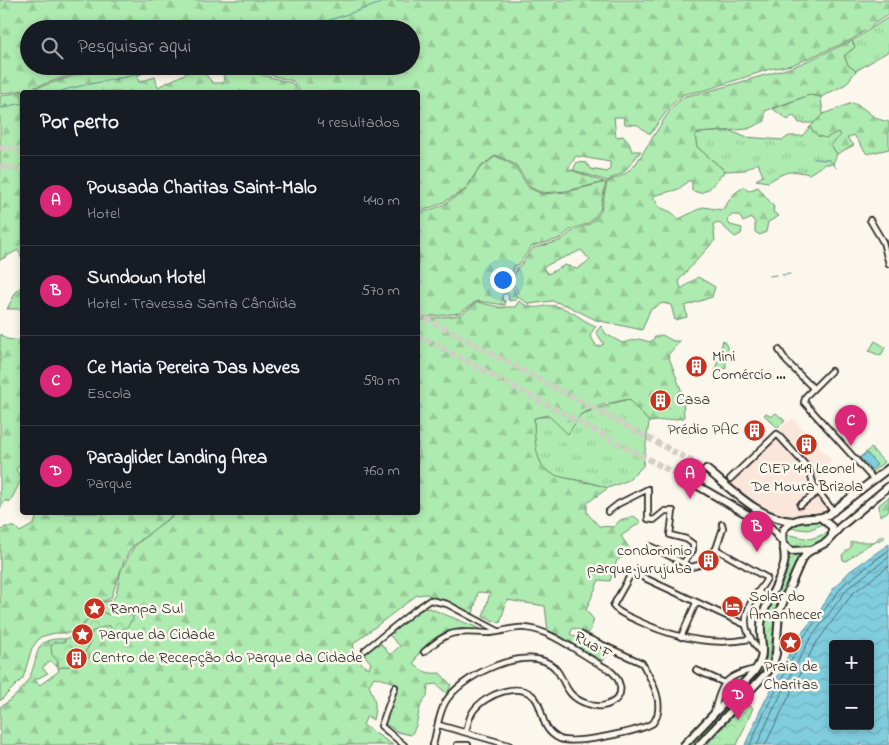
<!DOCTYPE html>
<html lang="pt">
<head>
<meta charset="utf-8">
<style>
	body { margin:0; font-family:"Indie Flower",sans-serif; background:#242831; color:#f1f3f6 }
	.controls { position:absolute; right:15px; bottom:15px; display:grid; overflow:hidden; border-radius:5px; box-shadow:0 2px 8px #0003 }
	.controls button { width:45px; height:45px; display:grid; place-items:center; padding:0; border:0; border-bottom:1px solid #363941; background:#171b24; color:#f1f3f6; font:25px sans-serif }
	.you { position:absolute; left:502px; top:279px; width:18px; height:18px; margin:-12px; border:4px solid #fff; border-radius:50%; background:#1a73e8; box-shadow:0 0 0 8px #1a73e833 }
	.badge { display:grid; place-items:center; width:32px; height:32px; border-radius:50%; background:#db2777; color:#fff; font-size:16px; font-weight:700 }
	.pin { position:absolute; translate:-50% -41px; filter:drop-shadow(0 1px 2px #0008) }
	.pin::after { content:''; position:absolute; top:26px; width:18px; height:15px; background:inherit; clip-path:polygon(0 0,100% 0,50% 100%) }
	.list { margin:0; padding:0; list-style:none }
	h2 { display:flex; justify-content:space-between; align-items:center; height:65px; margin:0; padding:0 20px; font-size:21px }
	h2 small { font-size:16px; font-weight:400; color:#9ea1a6 }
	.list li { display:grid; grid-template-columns:32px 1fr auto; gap:15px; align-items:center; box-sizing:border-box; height:90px; padding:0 20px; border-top:1px solid #363941 }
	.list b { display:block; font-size:19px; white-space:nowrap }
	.list p { margin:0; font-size:16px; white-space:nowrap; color:#9ea1a6 }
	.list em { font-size:16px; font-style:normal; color:#9ea1a6 }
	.icon { flex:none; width:28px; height:28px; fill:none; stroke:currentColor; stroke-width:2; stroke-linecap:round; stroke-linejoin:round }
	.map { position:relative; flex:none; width:889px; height:745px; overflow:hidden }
	.search { position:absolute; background:#171b24; box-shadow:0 2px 8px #0003; left:20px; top:20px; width:400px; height:55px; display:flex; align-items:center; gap:12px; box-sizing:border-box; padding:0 18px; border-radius:28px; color:#9ea1a6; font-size:19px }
	.panel { position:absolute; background:#171b24; box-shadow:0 2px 8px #0003; left:20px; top:90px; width:400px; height:425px; border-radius:5px }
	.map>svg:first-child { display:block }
	.built { fill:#fbe6dc }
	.grass { fill:url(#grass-tufts); stroke:#6c8b6e }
	.forest { fill:url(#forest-firs); stroke:#6c8b6e; fill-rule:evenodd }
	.park { fill:url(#park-crowns); stroke:#6c8b6e }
	.garden { fill:url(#garden-furrows); stroke:#6c8b6e }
	.pitch { fill:#aeebb0; stroke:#6c8b6e }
	.water { fill:url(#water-waves); stroke:#5e8c96; fill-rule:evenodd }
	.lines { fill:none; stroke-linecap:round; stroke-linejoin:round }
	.shore { stroke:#4d6c73; stroke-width:1 }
	.stream { stroke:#5e8c96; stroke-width:1 }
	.secondary-tunnel { stroke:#d1cec5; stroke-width:6; stroke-dasharray:6 3; stroke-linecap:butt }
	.minor-casing { stroke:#2b2b2b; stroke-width:8 }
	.secondary-casing { stroke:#2b2b2b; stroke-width:10 }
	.minor { stroke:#fbf7ec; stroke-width:4.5 }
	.secondary { stroke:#fbf7ec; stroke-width:6 }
	.labels { text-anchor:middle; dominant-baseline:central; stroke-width:5; stroke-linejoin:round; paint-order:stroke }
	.poi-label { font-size:16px; fill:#2b2b2b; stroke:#fbf7ec; text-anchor:start }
	.street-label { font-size:16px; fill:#2b2b2b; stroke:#fbf7ec }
</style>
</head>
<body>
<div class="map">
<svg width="889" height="745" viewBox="0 0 889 745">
	<defs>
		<pattern id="grass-tufts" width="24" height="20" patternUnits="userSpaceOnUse" patternTransform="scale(1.25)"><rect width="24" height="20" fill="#aeebb0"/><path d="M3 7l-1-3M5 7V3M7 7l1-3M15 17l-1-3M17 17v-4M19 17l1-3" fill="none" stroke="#96ca98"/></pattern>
		<pattern id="forest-firs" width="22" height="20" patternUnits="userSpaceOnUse" patternTransform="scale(1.25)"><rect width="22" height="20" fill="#aeebb0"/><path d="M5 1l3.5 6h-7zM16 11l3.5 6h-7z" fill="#96ca98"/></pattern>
		<pattern id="park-crowns" width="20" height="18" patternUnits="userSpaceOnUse" patternTransform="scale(1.25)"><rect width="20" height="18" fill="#aeebb0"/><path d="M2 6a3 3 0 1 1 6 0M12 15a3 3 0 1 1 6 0" fill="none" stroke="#96ca98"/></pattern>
		<pattern id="garden-furrows" width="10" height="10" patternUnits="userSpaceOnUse" patternTransform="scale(1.25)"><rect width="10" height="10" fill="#aeebb0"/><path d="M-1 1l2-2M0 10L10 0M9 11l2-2" fill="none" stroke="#96ca98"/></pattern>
		<pattern id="water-waves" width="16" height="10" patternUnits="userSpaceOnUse" patternTransform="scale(1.25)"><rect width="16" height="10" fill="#80cdde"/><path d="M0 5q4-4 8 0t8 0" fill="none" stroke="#6fb0bf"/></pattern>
	</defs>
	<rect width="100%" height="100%" fill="#fbf7ec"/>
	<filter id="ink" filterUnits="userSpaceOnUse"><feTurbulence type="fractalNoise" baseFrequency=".02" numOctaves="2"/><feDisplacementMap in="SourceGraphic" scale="10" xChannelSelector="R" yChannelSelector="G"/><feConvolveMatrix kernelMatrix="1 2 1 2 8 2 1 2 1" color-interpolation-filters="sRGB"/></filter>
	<g filter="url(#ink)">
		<g class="built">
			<path d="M791,419h3l38,42 -6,5 2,3 -6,5 -3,6 2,3 -6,5 -2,-4 2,-14 -37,-39z"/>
			<path d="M773,436l6,3 30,32 3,18 15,21 -7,2 -38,4 -35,-19 -17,-15 7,-6 -1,-6z"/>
		</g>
		<g class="grass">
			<path d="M889,17v34l-33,20 -8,-6 -4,-9 11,-9 -3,-6z"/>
			<path d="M809,95l12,2 2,17 -9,9h-15l-3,-5 -4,-2 -4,4 -15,-11z"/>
			<path d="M810,127l8,9 20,-5 3,4 -10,10 6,9 -4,10h-8l-16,10c-20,-5 -24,-2 -41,8l-12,-2 7,-4 -5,-13 -13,7 -20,1 -28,-24 -2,-11 3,-3 33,-2 14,6 38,3 6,-4h13z"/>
			<path d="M629,399l20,23 -6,44 -14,14 -21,8 -20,-6 -35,-6 -10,-8 -8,-19 -1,-31c16,-3 33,0 48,-4 16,-5 30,-11 47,-15z"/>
			<path d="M801,521h15l7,3 -14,6 -20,-2z"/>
			<path d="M828,533c-4,14 -33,21 -43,10v-9l25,5z"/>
		</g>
		<g class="forest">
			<path d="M0,0h889v14l-38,26 -59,25 -22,4 -64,21 -22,4 -13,11 -20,28h-3l-10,-8 -13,-1 -2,-7h-9l2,20 7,-1 6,7 3,8h9l-17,21 -17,9 -34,-11 4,-8 9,1 5,6 16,3 3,-3v-7l-34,-6 -8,13 36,13 -38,9 -24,2 -12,-6 -14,-22 -20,-10 -17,13 -14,22 -25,14 -22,8v-120h-117l-8,-11 -56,-15h174v-37h-382v37h69l-69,23 -29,5z"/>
			<path d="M852,41l3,6 -11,9 4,9 8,6 -10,13 -25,13 -12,-2 -44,16v10l-17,8 -50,4 -3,3 2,11 28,24 -15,17 -9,5 -9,-2v-10h-4l-9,8 -26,7 6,11 12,5 8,7 24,-12 19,3 13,-17 9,-6 4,4 10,-4 16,20 -1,5 6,4 -11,6 -2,10 -6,3 -5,-3v-9l-3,-5 -9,4 -4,-7h-7l-5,5 3,5 12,3 -1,6 -6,3 -17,-15 -5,2 2,16 -36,40 2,9 17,-12 17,10 -3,10 -27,9 2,11 -12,3 -4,-15 -9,-2 -12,7 -8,20 -46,-10 -30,-15 -14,-4 -23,3 -10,-6 -3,-10 -8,-8 7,-5 1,-7 4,-2 13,-18 27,-7 11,-9 19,-8 11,-13 6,-29 18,-8 10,-9 37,-58 13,-11 21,-4 87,-25zM581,250l9,10 -13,9 -12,-4 -17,9 -5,-6c9,-7 27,-12 38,-18z"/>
			<path d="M104,66h53l-20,10 2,6 16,-5 3,10 41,-20 14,16h10l1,-7 -12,-10h17l63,17 7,9h-277v166l-4,-8 -18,10v-164l30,-6z"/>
			<path d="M852,103c18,6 16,15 37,19v27l-22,5 -13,-19 -7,3 7,7 -17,9 -6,-9 10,-10 -3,-3 -12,6 -8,-2 -8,-9 13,-13z"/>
			<path d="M496,156l19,10 14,22 13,6 25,-2 39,-10 -6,28 -11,13 -19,7 -11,9 -27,7 -13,18 -5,3 -1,7 -7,6 8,9 3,9 -2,2 -6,1 -1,-7h-5l-1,6 3,1v4l-28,-4 -17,12 -42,5v-104l23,-8 24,-15 14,-22z"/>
			<path d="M22,285v24h-15l9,-17z"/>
			<path d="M519,301c16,12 21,3 37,5 15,3 26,15 40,20l-6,9 7,12 7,-3 -8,-12 5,-6 5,8 16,9 17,-4 11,3 5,-5 7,-2 11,6h7l-12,14 15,40 1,23 -35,4 -20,-23 -24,5 -24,10 -13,20 -20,-19 -14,3c1,71 19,52 74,70l-21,15v10l12,13 15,1 6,-7 14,-4 7,6 -20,14 11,16 -15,8 -7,21 -11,-1 -13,30 8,10 -5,13 -16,-5 -3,6 39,19 -6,8 -55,-30 -3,-25 -38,-6 -7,23 -17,-6 7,-24 -12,-1 -5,22 -47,-20 -9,1 -63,48 -1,9 11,14 5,2 2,-5 -7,-8 15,-14 11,14 10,-9 -12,-12 33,-25 8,-1 54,22c-7,2 -16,-1 -23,-1 -19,1 -41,17 -46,35 9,8 14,10 26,9l11,12 -4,9 -11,-10 -8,1 -1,11c-12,12 -6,26 -16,39l-13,-3 -14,-9 10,-25 2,-10 -3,-6 -19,-5 -5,8c6,17 8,16 4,35l-6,-4 -4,9 30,20h-393v-38c10,-6 22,-16 28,-27 13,-23 2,-43 37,-41v3l-13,13 6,6 -1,5 -7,-5 -8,7 6,5 -13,7 5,5 19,-14 -1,-3 20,-4 12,-20 1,-12 18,-8 7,-13 -7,4 -10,-4 -2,-7 15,-4 4,-5 5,-25 13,-23 19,-17 25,-18h240v-192l43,-5 16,-13 22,5h16z"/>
			<path d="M0,334l6,5 16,2v121l-6,8 6,8 -12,24 -4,-2 -6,8z"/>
			<path d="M723,340c9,11 2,17 3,28l-11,3z"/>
			<path d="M889,497v14l-9,5 -1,-11z"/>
			<path d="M38,513h137l-42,33 -8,12 -14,40 -7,3h-10l-3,15 -16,17h-20l-15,4 -8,11 -9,30 -23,23v-170l5,-4h10l5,5 14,-8z"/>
			<path d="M882,535l3,2 -2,2 -15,6 -22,16 -3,-1 -1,-5 9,-8v-5h23z"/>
		</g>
		<g class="park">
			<path d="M766,413l5,4 5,-4 9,8 -7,7 -14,-13z"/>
			<path d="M94,601l6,10 9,4 7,-4 18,5 -6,10 -13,8 -6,-9 -18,7 -1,12 -12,20 -20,4v-7l-6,-6 -1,-8 3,-5h11v-3l10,-3 16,-20 -5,-11z"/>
			<path d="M744,704h4l5,4 -16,37h-30z"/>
		</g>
		<path class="garden" d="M790,553l10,2 -23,46 -8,64 -74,80h-6l76,-81c5,-16 -3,-31 2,-46 6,-23 20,-41 23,-65z"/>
		<g class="pitch">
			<path d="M875,341l10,6 -4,9 -12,-5z"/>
			<path d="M871,448l13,14 -13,11 -13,-14z"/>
		</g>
		<g class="water">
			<path d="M867,453l10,12 -6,5 -11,-12z"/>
			<path d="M889,544v201h-144l14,-32 37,-73 25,-31 12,-20 17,-18zM833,644h37v82h-37z"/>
		</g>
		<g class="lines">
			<g class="shore">
				<path d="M750,745l13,-30 40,-77 41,-54 45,-34"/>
				<path d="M757,745l12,-27 39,-76 40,-54 41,-31"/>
				<path d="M765,745l49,-99 39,-53 36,-27"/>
			</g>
			<g class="stream">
				<path d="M302,29l89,-29"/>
				<path d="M58,92c34,-11 71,-12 104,-26"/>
				<path d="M0,108l22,-5"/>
				<path d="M814,159l16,1 6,8"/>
				<path d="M782,275l8,-1"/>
				<path d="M770,276l6,-1"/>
			</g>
			<g class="secondary-tunnel">
				<path d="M0,147l22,4"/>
				<path d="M0,166l22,4"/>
				<path d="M418,314l288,155"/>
				<path d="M418,335l280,151"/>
			</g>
			<defs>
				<g id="minor">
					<path d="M870,220l13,22 6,22"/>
					<path d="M779,350l8,12 26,26"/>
					<path d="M831,371l-25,25 -2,6 70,78"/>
					<path d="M730,479l47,-45 32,35 5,17 20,26"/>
					<path d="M800,505l18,-13"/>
					<path d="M608,512l10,-8 30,-15v30l6,1 11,-9h8l-3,24 16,4 7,5v6l-10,13"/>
					<path d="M722,524l1,4 -7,21 51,29c-3,7 -9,13 -13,19 -15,24 -8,38 8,57"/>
					<path d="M650,546l41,21 8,-2 17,-16"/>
					<path d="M758,592l11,6"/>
					<path d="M746,625l-110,-51h-5l-18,32c5,7 15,10 23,14 36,17 74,27 114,19"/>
					<path d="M681,637l15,-34"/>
					<path d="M365,650l50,-40 15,-10 17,4 51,27"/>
					<path d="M424,652c27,-24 31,-20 64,-19 13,0 25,-7 38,-5 26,2 58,29 82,41 12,8 19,26 3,34 -7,4 -15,4 -23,1 -30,-9 -20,-34 -44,-43 -28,-11 -83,16 -98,40 -8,13 -9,30 -13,44"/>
					<path d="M696,670l29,13"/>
					<path d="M395,687l-14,39 23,19"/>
					<path d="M714,712c8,-30 11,-36 42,-43"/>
					<path d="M439,725l70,20"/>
					<path d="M466,732c2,-8 3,-16 8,-22 11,-15 46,-30 61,-12 10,13 4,31 25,41 15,6 80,-8 93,-16 14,-18 -2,-44 -11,-60l-61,-28"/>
					<path d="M457,745h11"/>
				</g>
				<g id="secondary">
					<path d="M706,469c26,20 52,50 87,52"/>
					<path d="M698,486l73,42 10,12"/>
					<path d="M821,518l11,9v9"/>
					<path d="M783,545l9,6 18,-1"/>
					<path d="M684,745l69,-72c17,-21 4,-32 9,-55 5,-19 18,-35 22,-54 3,-12 -4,-22 -1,-34 15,-18 28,-8 45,-15l61,-47"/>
					<path d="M699,745l73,-78 4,-13 3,-42 22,-51 7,-9 19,-10 13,-15 49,-41"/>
				</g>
			</defs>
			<use href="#minor" class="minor-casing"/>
			<use href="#secondary" class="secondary-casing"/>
			<use href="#minor" class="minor"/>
			<use href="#secondary" class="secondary"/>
		</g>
	</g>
	<defs>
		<symbol id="building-disc" viewBox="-11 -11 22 22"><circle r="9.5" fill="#c8321e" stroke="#fbf7ec"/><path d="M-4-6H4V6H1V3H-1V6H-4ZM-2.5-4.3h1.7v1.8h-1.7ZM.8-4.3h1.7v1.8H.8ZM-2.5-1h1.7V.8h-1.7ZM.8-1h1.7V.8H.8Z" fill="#fff"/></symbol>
		<symbol id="hotel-disc" viewBox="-11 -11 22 22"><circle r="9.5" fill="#c8321e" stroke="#fbf7ec"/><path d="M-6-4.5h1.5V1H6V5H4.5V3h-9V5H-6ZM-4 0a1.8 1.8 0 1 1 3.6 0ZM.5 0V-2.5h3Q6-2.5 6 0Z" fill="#fff"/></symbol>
		<symbol id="sight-disc" viewBox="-11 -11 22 22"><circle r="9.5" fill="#c8321e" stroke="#fbf7ec"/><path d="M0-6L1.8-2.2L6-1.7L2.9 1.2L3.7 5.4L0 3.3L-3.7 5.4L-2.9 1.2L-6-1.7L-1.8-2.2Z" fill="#fff"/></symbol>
	</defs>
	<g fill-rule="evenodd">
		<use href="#building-disc" x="684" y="354" width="25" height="25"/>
		<use href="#building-disc" x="648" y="388" width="25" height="25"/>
		<use href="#building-disc" x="742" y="418" width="25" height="25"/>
		<use href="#building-disc" x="794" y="432" width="25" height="25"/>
		<use href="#building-disc" x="696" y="548" width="25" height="25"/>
		<use href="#hotel-disc" x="720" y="594" width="25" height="25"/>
		<use href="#sight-disc" x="82" y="596" width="25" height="25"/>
		<use href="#sight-disc" x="70" y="622" width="25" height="25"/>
		<use href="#sight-disc" x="778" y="630" width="25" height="25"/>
		<use href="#building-disc" x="64" y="646" width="25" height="25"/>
	</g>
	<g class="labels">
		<g class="poi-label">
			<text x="712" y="357">Mini<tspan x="712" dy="18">Comércio ...</tspan></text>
			<text x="676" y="400">Casa</text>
			<text x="739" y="430" text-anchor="end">Prédio PAC</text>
			<text x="807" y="469" text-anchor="middle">CIEP 449 Leonel<tspan x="807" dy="18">De Moura Brizola</tspan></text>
			<text x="692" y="551" text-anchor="end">condominio<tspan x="692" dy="18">parque jurujuba</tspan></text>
			<text x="749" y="597">Solar do<tspan x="749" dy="18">Amanhecer</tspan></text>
			<text x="110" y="609">Rampa Sul</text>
			<text x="99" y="635">Parque da Cidade</text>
			<text x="92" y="658">Centro de Recepção do Parque da Cidade</text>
			<text x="791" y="667" text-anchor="middle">Praia de<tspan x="791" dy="18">Charitas</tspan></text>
		</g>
		<g class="street-label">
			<text transform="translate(593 646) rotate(30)">Rua F</text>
		</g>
	</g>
</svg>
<div class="controls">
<button>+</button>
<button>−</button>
</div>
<div class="you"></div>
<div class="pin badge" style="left:690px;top:499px">A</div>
<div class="pin badge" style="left:757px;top:552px">B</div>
<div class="pin badge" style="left:851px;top:446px">C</div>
<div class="pin badge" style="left:738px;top:720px">D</div>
<div class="search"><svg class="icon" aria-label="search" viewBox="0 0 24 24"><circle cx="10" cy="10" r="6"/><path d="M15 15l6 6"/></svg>Pesquisar aqui</div>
<section class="panel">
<h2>Por perto<small>4 resultados</small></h2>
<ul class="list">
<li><span class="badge">A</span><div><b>Pousada Charitas Saint-Malo</b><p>Hotel</p></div><em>440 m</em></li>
<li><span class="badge">B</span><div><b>Sundown Hotel</b><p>Hotel · Travessa Santa Cândida</p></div><em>570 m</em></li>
<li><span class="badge">C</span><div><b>Ce Maria Pereira Das Neves</b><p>Escola</p></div><em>590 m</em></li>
<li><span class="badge">D</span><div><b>Paraglider Landing Area</b><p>Parque</p></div><em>760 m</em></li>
</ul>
</section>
</div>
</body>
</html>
